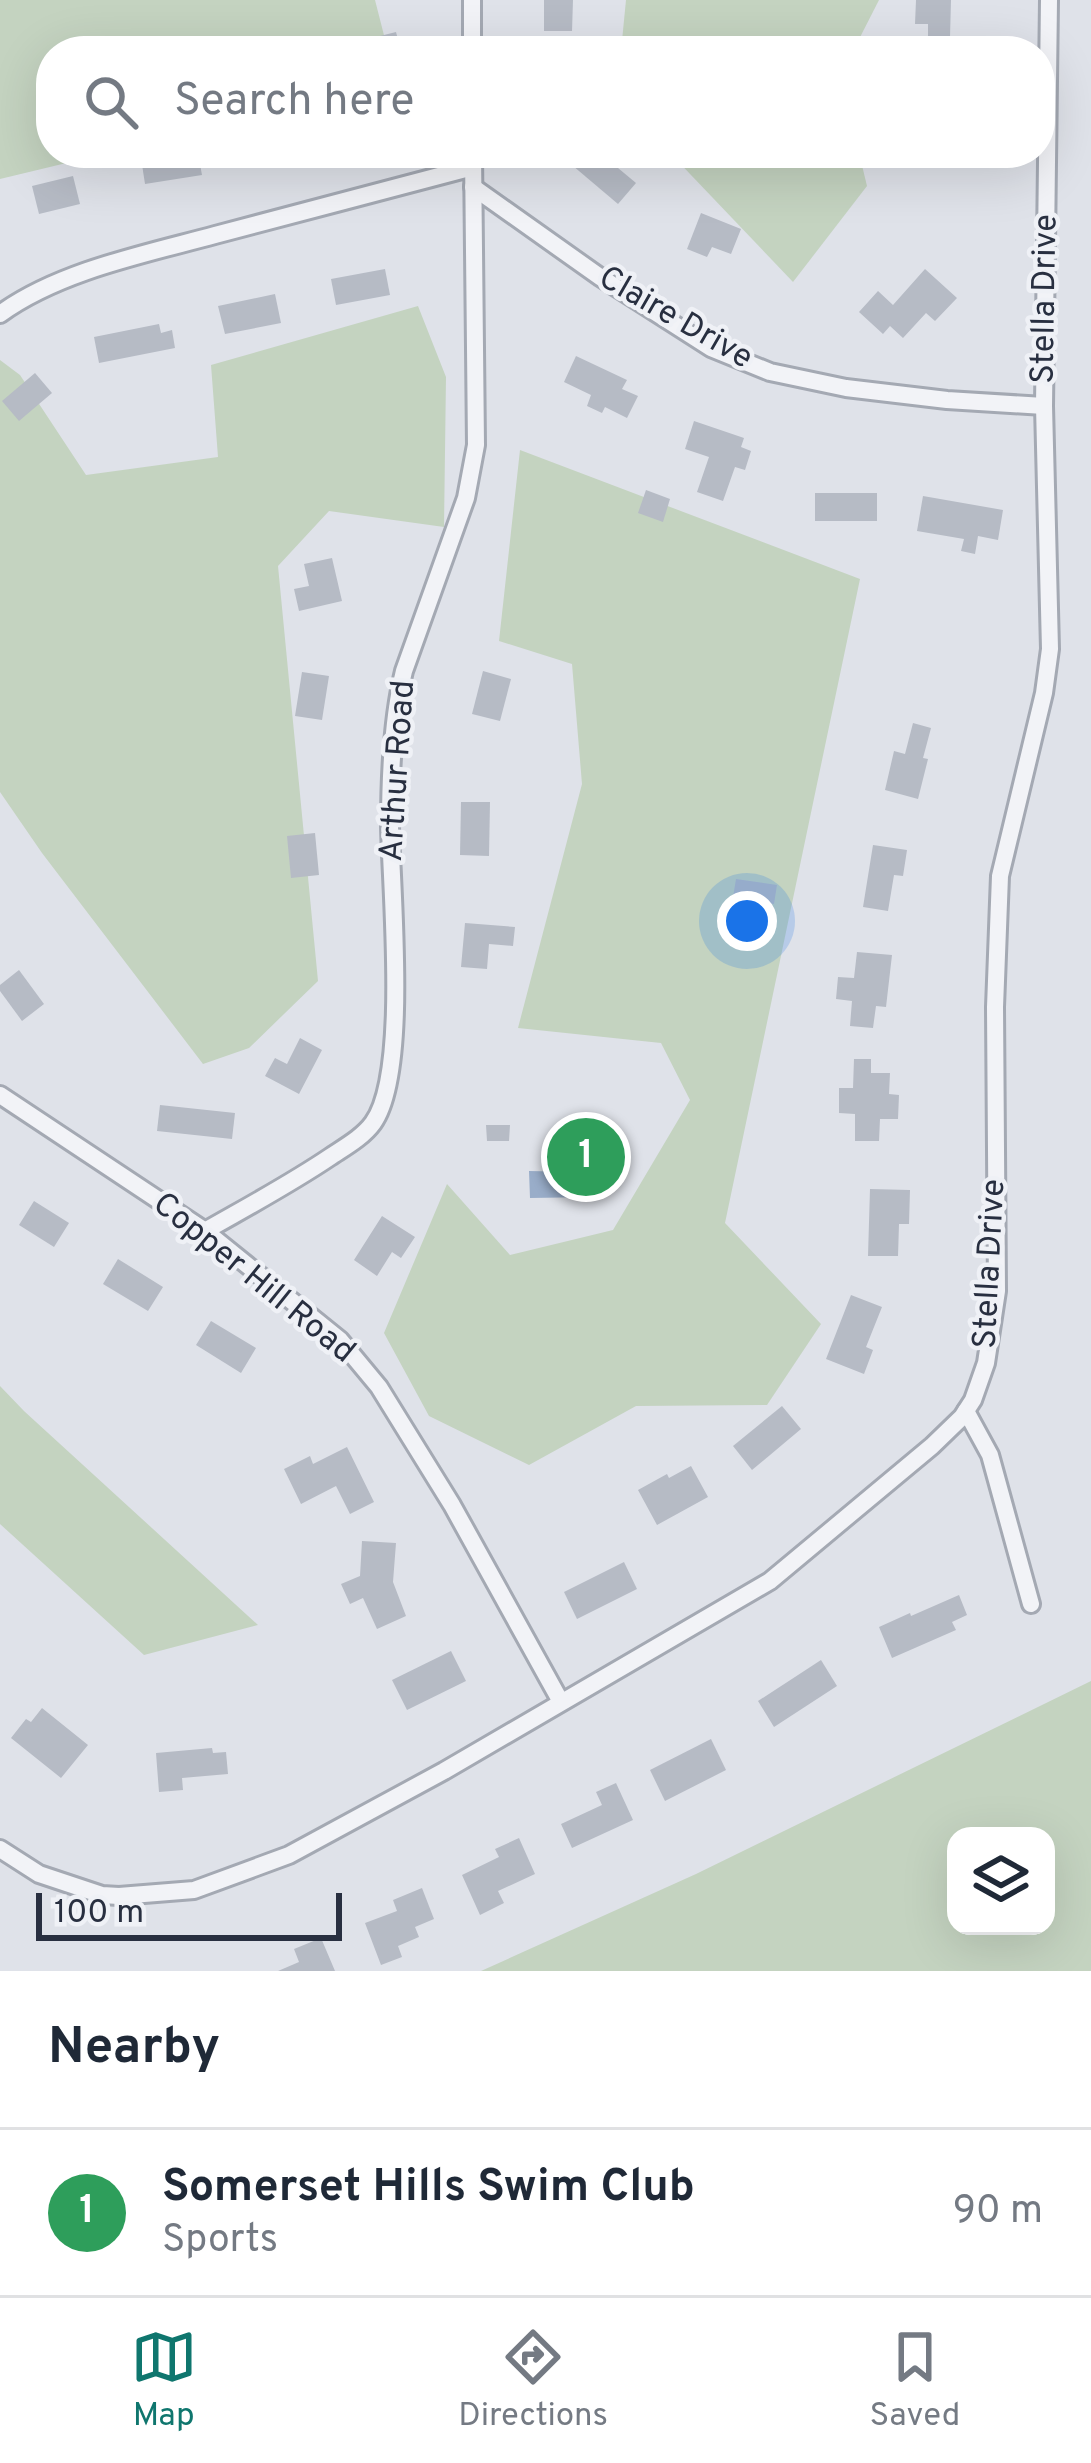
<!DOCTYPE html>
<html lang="en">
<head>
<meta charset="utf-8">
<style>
	body { margin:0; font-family:Overpass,sans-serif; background:#f6f6f7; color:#1f2937 }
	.controls { position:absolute; right:36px; bottom:36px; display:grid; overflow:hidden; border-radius:24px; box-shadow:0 12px 48px #0002 }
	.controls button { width:108px; height:108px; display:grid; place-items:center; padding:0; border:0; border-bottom:3px solid #e0e1e3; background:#fff; color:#1f2937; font:60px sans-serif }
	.scale { position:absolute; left:36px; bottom:30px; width:306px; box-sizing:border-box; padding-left:12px; border:6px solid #282f40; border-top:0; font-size:33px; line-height:42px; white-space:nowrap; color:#282f40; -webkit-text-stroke:9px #eff1f6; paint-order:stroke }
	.you { position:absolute; left:747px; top:921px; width:42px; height:42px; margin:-30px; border:9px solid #fff; border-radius:50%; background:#1a73e8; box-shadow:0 0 0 18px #1a73e833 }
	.badge { display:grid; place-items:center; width:78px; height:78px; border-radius:50%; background:#0f766e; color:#fff; font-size:39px; font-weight:700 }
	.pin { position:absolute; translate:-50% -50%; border:6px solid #fff; box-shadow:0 3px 12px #0006 }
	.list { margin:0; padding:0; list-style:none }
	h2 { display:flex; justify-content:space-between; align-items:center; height:156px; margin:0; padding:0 48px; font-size:51px }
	h2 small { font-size:39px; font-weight:400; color:#747a83 }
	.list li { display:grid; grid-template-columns:78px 1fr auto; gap:36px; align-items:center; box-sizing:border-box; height:168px; padding:0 48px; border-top:3px solid #e0e1e3 }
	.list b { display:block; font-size:45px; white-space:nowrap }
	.list p { margin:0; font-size:39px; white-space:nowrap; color:#747a83 }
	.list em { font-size:39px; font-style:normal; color:#747a83 }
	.icon { flex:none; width:66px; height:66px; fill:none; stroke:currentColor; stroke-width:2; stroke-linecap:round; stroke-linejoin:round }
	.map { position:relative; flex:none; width:1091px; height:1971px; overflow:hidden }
	.search { position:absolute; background:#fff; box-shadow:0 12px 48px #0002; left:36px; right:36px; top:36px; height:132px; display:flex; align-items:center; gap:30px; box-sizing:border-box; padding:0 42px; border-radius:48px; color:#747a83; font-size:45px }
	.sheet { height:324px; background:#fff }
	nav { display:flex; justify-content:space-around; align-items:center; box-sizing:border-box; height:168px; border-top:3px solid #e0e1e3; background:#fff; font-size:33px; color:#747a83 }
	nav a { display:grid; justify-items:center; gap:6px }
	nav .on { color:#0f766e }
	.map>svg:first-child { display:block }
	.green { fill:#c4d3c0; fill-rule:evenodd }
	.water { fill:#99adc9 }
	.building { fill:#b6bbc5 }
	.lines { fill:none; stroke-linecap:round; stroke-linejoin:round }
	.minor-casing { stroke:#a4a9b3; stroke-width:22 }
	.minor { stroke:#f2f3f7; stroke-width:16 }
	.labels { text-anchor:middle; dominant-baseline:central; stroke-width:9; stroke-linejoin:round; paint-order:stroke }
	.street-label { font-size:33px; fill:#282f40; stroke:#eff1f6 }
</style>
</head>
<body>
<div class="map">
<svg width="1091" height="1971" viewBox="0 0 1091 1971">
	<rect width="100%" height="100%" fill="#dfe2e9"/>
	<g class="green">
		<path d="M0,0h375l13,51h-337v102h57l-108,26z"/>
		<path d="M626,0h253l-26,51h-232z"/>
		<path d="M670,153h189l8,33 -74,96z"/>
		<path d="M418,306l28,71 -2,150 -115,-16 -51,55 40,415 -69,67 -46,16 -161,-211 -42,-61v-432l20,15 66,100 132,-18 -7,-92z"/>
		<path d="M520,450l340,129 -135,644 96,101 -54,81 -131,1 -107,59 -100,-49 -45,-83 63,-149 63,71 103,-25 77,-130 -29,-57 -143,-15 64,-244 -10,-120 -73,-23z"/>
		<path d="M0,1386l24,25 234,214 -114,30 -144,-131z"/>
		<path d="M1091,1681v290h-610l215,-97zM956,1836h90v90h-90z"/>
	</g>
	<path class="water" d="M576,1143l20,1 -2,53 -64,1 -1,-27 46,1z"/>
	<g class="building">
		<path d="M544,0h29l-1,31h-28z"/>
		<path d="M916,0h35l-1,37h-22v-13h-13z"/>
		<path d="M396,32l5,19h-26l-3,-13z"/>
		<path d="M161,153h37l4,22 -57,9 -4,-26z"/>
		<path d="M572,153h28l36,30 -18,21 -52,-44z"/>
		<path d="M73,176l7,28 -41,10 -7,-28z"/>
		<path d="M701,213l40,16 -10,25 -19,-7 -5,10 -20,-8z"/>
		<path d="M385,269l5,26 -54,10 -5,-26z"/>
		<path d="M925,269l32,29 -22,23 -9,-8 -23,25 -13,-12 -7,8 -24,-22 19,-21 15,14z"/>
		<path d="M275,294l6,29 -56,11 -7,-28z"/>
		<path d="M159,324l2,9 11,-3 3,18 -76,15 -5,-26z"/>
		<path d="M576,356l51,24 -5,9 16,7 -11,22 -22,-11 -3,6 -15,-7 4,-11 -27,-13z"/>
		<path d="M35,373l17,20 -33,28 -17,-20z"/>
		<path d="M694,421l50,17 -3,9 10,4 -6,19 -10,-3 -12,34 -26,-9 12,-35 -24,-8z"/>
		<path d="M646,490l24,9 -7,23 -25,-9z"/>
		<rect x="815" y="493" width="62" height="28"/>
		<path d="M923,496l80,14 -5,30 -20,-4 -3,18 -14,-3 3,-12 -47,-8z"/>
		<path d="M332,558l10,43 -43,10 -5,-22 15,-3 -5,-22z"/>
		<path d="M483,671l28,8 -11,42 -28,-7z"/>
		<path d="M302,672l27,4 -7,44 -27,-4z"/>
		<path d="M913,723l18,5 -8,30 5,1 -10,40 -33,-9 9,-39 11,3z"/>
		<path d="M461,802h29l-1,54 -29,-1z"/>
		<path d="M315,833l4,42 -28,3 -4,-42z"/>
		<path d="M873,845l34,5 -4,26 -9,-1 -6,36 -25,-4z"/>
		<path d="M736,879l41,6 -3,19 -14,-2 -2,11 -27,-4z"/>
		<path d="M465,923l50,4 -2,19 -24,-2 -2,25 -26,-2z"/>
		<path d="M857,952l35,3 -6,52 -10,-1 -3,22 -23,-2 2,-25 -16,-2 2,-22 16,1z"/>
		<path d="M19,970l25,34 -22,17 -22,-30v-6z"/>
		<path d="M300,1038l22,12 -23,44 -34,-18 10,-18 12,6z"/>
		<path d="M854,1059h17v14h19l-1,21 10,1 -1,24h-18l-1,22h-24v-27l-16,-1v-25h14z"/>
		<path d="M160,1105l75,8 -3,26 -75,-8z"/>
		<path d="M486,1125h24l-1,16h-22z"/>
		<path d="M870,1189l40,1 -1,34h-10l-1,32h-30z"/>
		<path d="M34,1201l35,22 -15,24 -35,-22z"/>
		<path d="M382,1216l33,21 -14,21 -9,-6 -15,24 -23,-16z"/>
		<path d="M118,1259l45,28 -15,24 -45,-27z"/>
		<path d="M851,1295l31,12 -16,40 7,3 -9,24 -38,-15z"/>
		<path d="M211,1321l45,27 -15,25 -45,-28z"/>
		<path d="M782,1406l19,23 -49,41 -19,-24z"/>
		<path d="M347,1447l27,55 -24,12 -14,-28 -35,18 -17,-35 26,-13 3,8z"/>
		<path d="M691,1466l17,31 -51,28 -19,-35 29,-16 2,4z"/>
		<path d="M362,1541l34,2 -3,39 13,34 -29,13 -14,-31 -13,6 -9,-20 19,-8z"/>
		<path d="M624,1562l13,27 -60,30 -13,-27z"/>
		<path d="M959,1595l8,20 -15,7 4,8 -64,28 -13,-31 31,-14 1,3z"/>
		<path d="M451,1651l15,30 -59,29 -15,-30z"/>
		<path d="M821,1660l16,26 -63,41 -16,-26z"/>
		<path d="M42,1708l46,37 -27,33 -50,-40 15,-19 5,3z"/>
		<path d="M711,1739l15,31 -61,31 -15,-31z"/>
		<path d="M212,1748l1,5 13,-1 2,22 -46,4 1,12 -24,2 -3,-39z"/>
		<path d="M616,1783l17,37 -61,28 -11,-24 41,-19 -6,-13z"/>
		<path d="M519,1838l16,36 -37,17 6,12 -24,12 -18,-40 37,-18 -4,-8z"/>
		<path d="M422,1888l12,31 -19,8 4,10 -21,9 4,11 -21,8 -16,-42 32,-12 -4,-11z"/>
		<path d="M321,1938l14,33h-57l21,-9 -5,-13z"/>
	</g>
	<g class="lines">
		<defs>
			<g id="minor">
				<path d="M472,0v51"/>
				<path d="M473,187l127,90 111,71 59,24 76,16 101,12 97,6"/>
				<path d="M0,314c59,-43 145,-60 215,-79 86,-23 172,-45 258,-68"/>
				<path d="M0,1095l205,136 135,109 39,47 73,118 109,197"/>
				<path d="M205,1231c42,-24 85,-47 125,-74 15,-10 33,-20 43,-34 36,-50 18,-231 17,-298 0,-50 2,-105 14,-154l62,-173 10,-53 -3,-292"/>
				<path d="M966,1411l24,44 41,149"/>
				<path d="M0,1849l39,25 63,21 17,1 75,-6 95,-35 155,-84 326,-190 162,-135 30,-29 11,-17 13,-37 11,-72 -2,-284 5,-131 44,-183 6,-44 -6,-243 5,-406"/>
			</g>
		</defs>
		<use href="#minor" class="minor-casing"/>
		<use href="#minor" class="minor"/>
	</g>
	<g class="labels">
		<g class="street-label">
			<text transform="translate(1046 299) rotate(-89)">Stella Drive</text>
			<text transform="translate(675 319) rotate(30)">Claire Drive</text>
			<text transform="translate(399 771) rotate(-86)">Arthur Road</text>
			<text transform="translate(991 1264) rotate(-87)">Stella Drive</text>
			<text transform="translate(253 1279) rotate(39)">Copper Hill Road</text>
		</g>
	</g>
</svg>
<div class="controls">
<button><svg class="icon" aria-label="layers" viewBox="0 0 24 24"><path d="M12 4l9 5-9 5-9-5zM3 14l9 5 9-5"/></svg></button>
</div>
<div class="scale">100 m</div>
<div class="you"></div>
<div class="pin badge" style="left:586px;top:1157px;background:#2e9e5b">1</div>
<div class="search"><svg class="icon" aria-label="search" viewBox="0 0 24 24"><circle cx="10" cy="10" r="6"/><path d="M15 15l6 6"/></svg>Search here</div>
</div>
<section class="sheet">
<h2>Nearby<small></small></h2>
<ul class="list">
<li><span class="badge" style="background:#2e9e5b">1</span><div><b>Somerset Hills Swim Club</b><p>Sports</p></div><em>90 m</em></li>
</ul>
</section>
<nav>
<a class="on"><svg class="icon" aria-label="map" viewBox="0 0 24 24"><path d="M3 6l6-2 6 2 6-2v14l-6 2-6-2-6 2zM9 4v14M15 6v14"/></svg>Map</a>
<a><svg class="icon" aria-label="directions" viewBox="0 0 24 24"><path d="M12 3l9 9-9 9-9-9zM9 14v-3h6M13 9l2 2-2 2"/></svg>Directions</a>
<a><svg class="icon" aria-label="saved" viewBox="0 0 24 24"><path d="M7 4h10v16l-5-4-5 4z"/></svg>Saved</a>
</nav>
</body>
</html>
